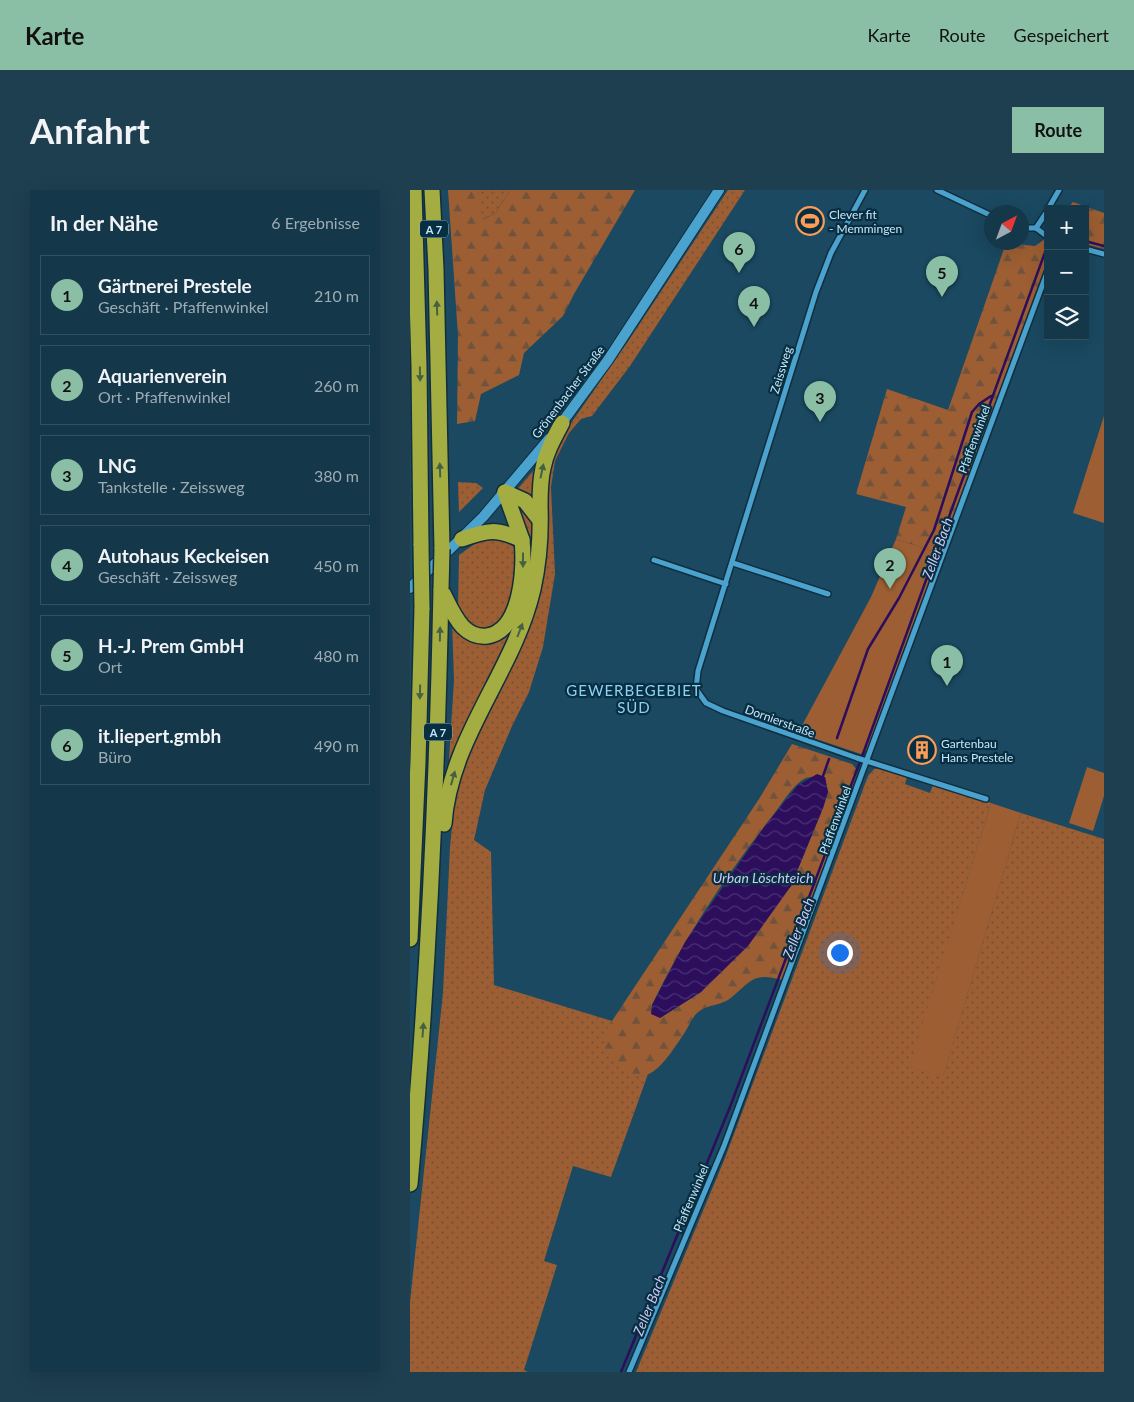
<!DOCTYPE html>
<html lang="de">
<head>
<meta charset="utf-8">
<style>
	body { margin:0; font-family:Lato,sans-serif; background:#1d3f50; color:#f1f3f6 }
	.controls { position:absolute; right:15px; top:15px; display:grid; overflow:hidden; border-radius:0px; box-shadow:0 5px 20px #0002 }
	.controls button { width:45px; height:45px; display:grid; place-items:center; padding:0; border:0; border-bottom:1px solid #335161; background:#143749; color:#f1f3f6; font:25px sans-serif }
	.compass { position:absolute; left:574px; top:15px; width:45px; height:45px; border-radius:50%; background:#143749; box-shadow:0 5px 20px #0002; rotate:41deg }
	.you { position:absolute; left:429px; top:762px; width:18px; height:18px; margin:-12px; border:4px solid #fff; border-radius:50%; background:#1a73e8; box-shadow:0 0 0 8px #1a73e833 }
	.badge { display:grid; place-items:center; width:32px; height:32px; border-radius:50%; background:#8abfa5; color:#111; font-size:16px; font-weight:700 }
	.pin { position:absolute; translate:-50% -41px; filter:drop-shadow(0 1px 2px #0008) }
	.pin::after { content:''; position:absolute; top:26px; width:18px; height:15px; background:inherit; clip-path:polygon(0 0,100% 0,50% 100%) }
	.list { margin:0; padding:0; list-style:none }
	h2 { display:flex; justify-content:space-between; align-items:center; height:65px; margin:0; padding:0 20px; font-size:21px }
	h2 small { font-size:16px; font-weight:400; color:#9dacb4 }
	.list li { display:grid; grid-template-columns:32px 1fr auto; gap:15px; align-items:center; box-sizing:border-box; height:80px; margin:0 10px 10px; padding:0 10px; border:1px solid #335161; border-radius:0px }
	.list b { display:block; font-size:19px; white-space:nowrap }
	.list p { margin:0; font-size:16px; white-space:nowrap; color:#9dacb4 }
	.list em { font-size:16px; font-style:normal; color:#9dacb4 }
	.icon { flex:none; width:28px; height:28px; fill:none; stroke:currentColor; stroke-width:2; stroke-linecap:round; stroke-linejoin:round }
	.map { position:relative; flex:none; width:694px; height:1182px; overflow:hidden; border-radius:0px }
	header { display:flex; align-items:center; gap:30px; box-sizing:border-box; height:70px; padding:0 25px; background:#8abfa5; color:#111 }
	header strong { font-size:24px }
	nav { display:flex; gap:28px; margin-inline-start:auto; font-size:18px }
	.intro { display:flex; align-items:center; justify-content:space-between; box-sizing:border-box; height:120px; padding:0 30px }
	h1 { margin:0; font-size:35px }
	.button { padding:12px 22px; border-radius:0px; background:#8abfa5; color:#111; font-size:18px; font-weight:700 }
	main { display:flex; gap:30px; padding:0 30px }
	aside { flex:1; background:#143749; border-radius:0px; box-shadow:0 5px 20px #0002 }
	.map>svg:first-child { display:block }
	.grass { fill:url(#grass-dots) }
	.forest { fill:url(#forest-firs); fill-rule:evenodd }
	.garden { fill:#9c5e32 }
	.water { fill:url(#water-waves) }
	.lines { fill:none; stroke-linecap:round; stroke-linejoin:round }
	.stream { stroke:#2d0e5d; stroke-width:2.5 }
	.street-casing { stroke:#122e3c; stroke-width:8 }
	.secondary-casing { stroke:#122e3c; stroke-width:12 }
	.highway-casing { stroke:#122e3c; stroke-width:18 }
	.street { stroke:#4aa2cf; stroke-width:5 }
	.secondary { stroke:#4aa2cf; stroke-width:10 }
	.highway { stroke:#a4ad42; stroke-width:15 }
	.highway-bridge-casing { stroke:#122e3c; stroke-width:18; stroke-linecap:butt }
	.highway-bridge { stroke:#a4ad42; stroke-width:15 }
	.oneway { fill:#466141 }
	.labels { text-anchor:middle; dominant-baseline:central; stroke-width:4.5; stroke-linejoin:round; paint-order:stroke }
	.shield { fill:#072e41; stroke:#8db0c2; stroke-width:1 }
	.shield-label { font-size:11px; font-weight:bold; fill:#c7e7fa }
	.poi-label { font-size:12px; fill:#c7e7fa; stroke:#072e41; text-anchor:start }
	.street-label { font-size:12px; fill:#c7e7fa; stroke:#072e41 }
	.water-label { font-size:14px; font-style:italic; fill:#d1c8f5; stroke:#072e41 }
	.quarter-label { font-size:15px; letter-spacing:1px; fill:#8dd0f5; stroke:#072e41 }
</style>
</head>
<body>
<header>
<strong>Karte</strong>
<nav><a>Karte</a><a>Route</a><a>Gespeichert</a></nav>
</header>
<div class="intro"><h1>Anfahrt</h1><a class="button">Route</a></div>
<main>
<aside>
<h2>In der Nähe<small>6 Ergebnisse</small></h2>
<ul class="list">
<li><span class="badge">1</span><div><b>Gärtnerei Prestele</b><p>Geschäft · Pfaffenwinkel</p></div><em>210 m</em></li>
<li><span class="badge">2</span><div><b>Aquarienverein</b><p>Ort · Pfaffenwinkel</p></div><em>260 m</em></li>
<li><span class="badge">3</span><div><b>LNG</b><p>Tankstelle · Zeissweg</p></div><em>380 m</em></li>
<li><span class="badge">4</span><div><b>Autohaus Keckeisen</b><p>Geschäft · Zeissweg</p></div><em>450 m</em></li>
<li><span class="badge">5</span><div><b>H.-J. Prem GmbH</b><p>Ort</p></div><em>480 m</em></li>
<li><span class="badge">6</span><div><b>it.liepert.gmbh</b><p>Büro</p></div><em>490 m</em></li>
</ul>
</aside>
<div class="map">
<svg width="694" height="1182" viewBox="0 0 694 1182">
	<defs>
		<pattern id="grass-dots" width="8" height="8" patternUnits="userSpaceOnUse" patternTransform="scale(1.25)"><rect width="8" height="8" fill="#9c5e32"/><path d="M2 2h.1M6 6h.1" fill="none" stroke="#71533d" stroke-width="1.8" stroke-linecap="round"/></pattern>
		<pattern id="forest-firs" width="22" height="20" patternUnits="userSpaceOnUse" patternTransform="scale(1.25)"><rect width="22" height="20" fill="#9c5e32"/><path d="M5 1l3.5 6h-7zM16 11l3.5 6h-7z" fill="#71533d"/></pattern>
		<pattern id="water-waves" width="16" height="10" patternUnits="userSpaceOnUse" patternTransform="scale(1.25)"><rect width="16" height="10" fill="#2d0e5d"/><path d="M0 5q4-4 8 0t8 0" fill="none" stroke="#4a3175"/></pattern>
	</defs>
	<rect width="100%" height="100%" fill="#1a4961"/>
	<g class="grass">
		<path d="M68,0h32l-15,24 -13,5z"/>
		<path d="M318,0h17l-115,176 -38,50 -11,3 -12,14 -14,28 -4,26 4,87 -12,73 -14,45 -17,34 -27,64 -11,50 17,12 3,133 118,36c-20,33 6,41 30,55l6,-2 -37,103 -38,-11 -29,95 13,4 -33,105 4,2h-118v-70l33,-309 7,-146 4,-42 7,-37 13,-33 57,-112 14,-57 1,-90 14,-37 67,-96z"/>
		<path d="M129,274l-5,42 -18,-15z"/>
		<path d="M48,292l18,1 7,5 -24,24z"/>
		<path d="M103,314h8l11,16 2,9v14l-8,57 -78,175 6,-95 -2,-57 25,19 43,-31z"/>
		<path d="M73,348l26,2c4,6 9,13 10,21 0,14 -11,59 -23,67 -8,4 -14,3 -23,1l-15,-21 1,-53z"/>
		<path d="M470,578l27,9 -2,7 25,9 3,-8 58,18 -81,264 33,9 78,-263 83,26v533h-468l89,-214 143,-382 6,-7z"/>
	</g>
	<g class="forest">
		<path d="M38,0h30l5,29 12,-5 15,-24h125l-61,104 -11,22 -39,37 -5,22 -38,19 -6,27 -18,3 1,-88z"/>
		<path d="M663,12l31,11v36l-19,-5v-35h-18z"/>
		<path d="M638,47v24l-107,293 -45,-15 10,-32 -50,-13 31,-105 61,21 58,-167 29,3z"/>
		<path d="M382,554l60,20 6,7 -76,209c-28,-8 -31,1 -50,17 -10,9 -25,7 -35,16 -5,5 -8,13 -12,19 -25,38 -44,68 -80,17l-1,-11 4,-11 151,-228zM415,587l3,15 -5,16 -32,78 -90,106 -41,26 -8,-13c32,-68 75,-131 121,-190 9,-11 20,-31 33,-37 5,-2 14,-1 19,-1z"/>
	</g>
	<g class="garden">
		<path d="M694,226v107l-31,-10z"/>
		<path d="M486,349l45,15 -73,195 -7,5 -63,-21 73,-136z"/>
		<path d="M677,577l17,6v23l-11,35 -24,-8z"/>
		<path d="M581,613l30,10 -78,264 -34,-10z"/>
	</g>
	<path class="water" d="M407,584l8,3 3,15 -5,16 -32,78 -43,60 -47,46 -41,26 -9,-4 1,-9 33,-63 77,-112 35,-44z"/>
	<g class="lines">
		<g class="stream">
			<path d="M675,51l19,5"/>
			<path d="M427,548l31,-89 31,-51 35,-68 38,-118 7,-8 12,-8"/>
			<path d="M413,586l6,-17"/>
			<path d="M211,1182l109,-265 134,-356 184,-507"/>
		</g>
		<defs>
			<g id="street">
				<path d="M455,0l-34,63 -15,39 -118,379 -2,18 10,14 17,8 134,47 129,41"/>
				<path d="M527,0l55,26"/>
				<path d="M638,19l11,-19"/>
				<path d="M612,38h14"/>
				<path d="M626,38l12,-18"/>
				<path d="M626,38l12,9"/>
				<path d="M675,59l19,5"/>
				<path d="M244,370l72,24"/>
				<path d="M323,373l95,31"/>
				<path d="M219,1182l95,-226 324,-876"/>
			</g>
			<g id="secondary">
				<path d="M148,238l50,-68 111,-170"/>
				<path d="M0,398l73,-71 66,-78"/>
			</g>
			<g id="highway">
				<path d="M4,0l5,177 2,178"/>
				<path d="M22,0l4,79 6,280"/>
				<path d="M95,302l17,48"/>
				<path d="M95,302l20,9 14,18"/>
				<path d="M32,401c6,12 12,27 21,36 7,7 15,10 24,9 35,-5 38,-70 35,-96 -26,-12 -34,-10 -60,-1"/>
				<path d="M34,634c6,-87 70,-152 89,-235 6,-27 8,-56 7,-83 0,-13 0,-25 3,-38 3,-16 11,-30 19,-45"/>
				<path d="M0,749l8,-177 4,-154"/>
				<path d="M0,994c18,-198 27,-396 31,-595"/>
			</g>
		</defs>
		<use href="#street" class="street-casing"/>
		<use href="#secondary" class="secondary-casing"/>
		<use href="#highway" class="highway-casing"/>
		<use href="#street" class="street"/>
		<use href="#secondary" class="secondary"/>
		<use href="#highway" class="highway"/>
		<defs>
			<g id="highway-bridge">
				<path d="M11,355l1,63"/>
				<path d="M31,399l1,-40"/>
			</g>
		</defs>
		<use href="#highway-bridge" class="highway-bridge-casing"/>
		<use href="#highway-bridge" class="highway-bridge"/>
	</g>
	<defs><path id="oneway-solid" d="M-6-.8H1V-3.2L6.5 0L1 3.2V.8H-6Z" transform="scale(1.25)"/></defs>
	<g class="oneway">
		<use href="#oneway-solid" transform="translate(27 118) rotate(-92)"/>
		<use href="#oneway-solid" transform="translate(10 184) rotate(89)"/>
		<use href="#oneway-solid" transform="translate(30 280) rotate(-92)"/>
		<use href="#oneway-solid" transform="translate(132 281) rotate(-78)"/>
		<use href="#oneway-solid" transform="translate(113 370) rotate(90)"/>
		<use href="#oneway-solid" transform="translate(110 440) rotate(-69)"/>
		<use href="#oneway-solid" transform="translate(30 444) rotate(-89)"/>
		<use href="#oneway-solid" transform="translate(10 502) rotate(91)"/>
		<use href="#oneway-solid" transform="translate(43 588) rotate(-74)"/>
		<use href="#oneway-solid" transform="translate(13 840) rotate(-86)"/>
	</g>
	<defs>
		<symbol id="stadium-ring" viewBox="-11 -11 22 22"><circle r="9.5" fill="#072e41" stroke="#fe9c57" stroke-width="1.5"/><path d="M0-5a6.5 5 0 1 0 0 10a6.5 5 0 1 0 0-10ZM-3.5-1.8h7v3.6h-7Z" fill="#fe9c57"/></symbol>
		<symbol id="building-ring" viewBox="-11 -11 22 22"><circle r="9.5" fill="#072e41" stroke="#fe9c57" stroke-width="1.5"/><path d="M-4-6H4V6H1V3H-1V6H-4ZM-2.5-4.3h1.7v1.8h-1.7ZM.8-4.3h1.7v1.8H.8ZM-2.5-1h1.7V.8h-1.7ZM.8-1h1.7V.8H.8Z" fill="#fe9c57"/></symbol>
	</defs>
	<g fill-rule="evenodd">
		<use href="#stadium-ring" x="384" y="15" width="32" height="32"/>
		<use href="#building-ring" x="496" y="544" width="32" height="32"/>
	</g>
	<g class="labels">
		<g class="shield">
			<rect x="10" y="30.5" width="28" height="17" rx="4"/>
			<rect x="14" y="533.5" width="28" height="17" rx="4"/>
		</g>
		<g class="shield-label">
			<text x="24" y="39">A 7</text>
			<text x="28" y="542">A 7</text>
		</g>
		<g class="poi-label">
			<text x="419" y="24">Clever fit<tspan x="419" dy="14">- Memmingen</tspan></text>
			<text x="531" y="553">Gartenbau<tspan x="531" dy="14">Hans Prestele</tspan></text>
		</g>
		<g class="street-label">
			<text transform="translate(371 180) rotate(-73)">Zeissweg</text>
			<text transform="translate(158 202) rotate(-53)">Grönenbacher Straße</text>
			<text transform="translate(564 249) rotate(-70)">Pfaffenwinkel</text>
			<text transform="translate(370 531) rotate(20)">Dornierstraße</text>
			<text transform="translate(425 630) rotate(-70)">Pfaffenwinkel</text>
			<text transform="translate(281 1008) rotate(-67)">Pfaffenwinkel</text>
		</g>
		<g class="water-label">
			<text transform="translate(527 358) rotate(-70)">Zeller Bach</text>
			<text x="353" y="687">Urban Löschteich</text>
			<text transform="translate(388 738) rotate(-69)">Zeller Bach</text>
			<text transform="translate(239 1115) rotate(-68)">Zeller Bach</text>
		</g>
		<g class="quarter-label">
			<text x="224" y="500">GEWERBEGEBIET<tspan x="224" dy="17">SÜD</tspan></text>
		</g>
	</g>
</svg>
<div class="controls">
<button>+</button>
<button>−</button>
<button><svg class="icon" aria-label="layers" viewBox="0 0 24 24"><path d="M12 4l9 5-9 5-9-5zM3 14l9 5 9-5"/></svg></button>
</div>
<svg class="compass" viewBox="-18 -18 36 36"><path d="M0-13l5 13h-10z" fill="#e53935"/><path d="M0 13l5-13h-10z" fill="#9dacb4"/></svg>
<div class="you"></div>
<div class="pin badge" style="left:537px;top:496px">1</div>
<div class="pin badge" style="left:480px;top:399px">2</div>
<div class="pin badge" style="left:410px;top:232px">3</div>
<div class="pin badge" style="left:344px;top:137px">4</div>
<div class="pin badge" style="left:532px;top:107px">5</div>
<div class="pin badge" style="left:329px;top:83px">6</div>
</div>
</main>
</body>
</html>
